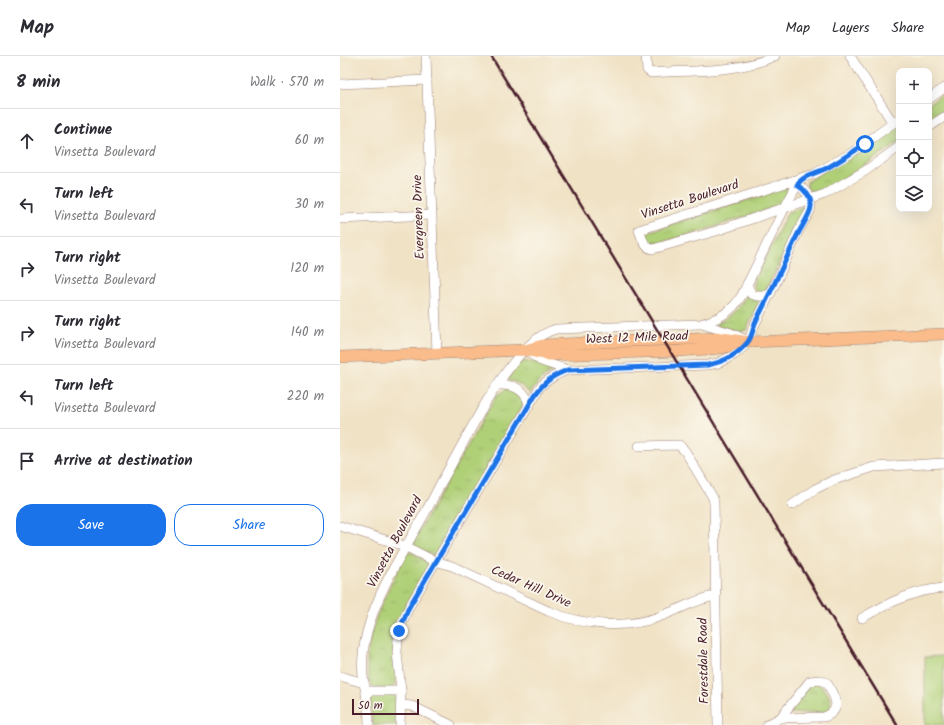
<!DOCTYPE html>
<html lang="en">
<head>
<meta charset="utf-8">
<style>
	body { margin:0; font-family:Kalam,sans-serif; background:#f2f2f3; color:#2b2b33 }
	.controls { position:absolute; right:12px; top:12px; display:grid; overflow:hidden; border-radius:8px; box-shadow:0 4px 16px #0002 }
	.controls button { width:36px; height:36px; display:grid; place-items:center; padding:0; border:0; border-bottom:1px solid #e1e1e2; background:#fff; color:#2b2b33; font:20px sans-serif }
	.scale { position:absolute; left:12px; bottom:10px; width:67px; box-sizing:border-box; padding-left:4px; border:2px solid #4a1f2b; border-top:0; font-size:11px; line-height:14px; white-space:nowrap; color:#4a1f2b; -webkit-text-stroke:3px #fbf7ec; paint-order:stroke }
	.stop { position:absolute; width:12px; height:12px; margin:-9px; border:3px solid #1a73e8; border-radius:50%; background:#fff }
	.stop.end { background:#1a73e8; border-color:#fff; box-shadow:0 1px 4px #0008 }
	.list { margin:0; padding:0; list-style:none }
	h2 { display:flex; justify-content:space-between; align-items:center; height:52px; margin:0; padding:0 16px; font-size:17px }
	h2 small { font-size:13px; font-weight:400; color:#7c7c81 }
	.list li { display:grid; grid-template-columns:26px 1fr auto; gap:12px; align-items:center; box-sizing:border-box; height:64px; padding:0 16px; border-top:1px solid #e1e1e2 }
	.list b { display:block; font-size:15px; white-space:nowrap }
	.list p { margin:0; font-size:13px; white-space:nowrap; color:#7c7c81 }
	.list em { font-size:13px; font-style:normal; color:#7c7c81 }
	.actions { display:flex; gap:8px; padding:12px 16px }
	.actions a { flex:1; padding:9px 0; border:1px solid #1a73e8; border-radius:16px; text-align:center; font-size:14px; color:#1a73e8 }
	.actions .main { background:#1a73e8; color:#fff }
	.icon { flex:none; width:22px; height:22px; fill:none; stroke:currentColor; stroke-width:2; stroke-linecap:round; stroke-linejoin:round }
	.map { position:relative; flex:none; width:604px; height:669px; overflow:hidden }
	header { display:flex; align-items:center; gap:24px; box-sizing:border-box; height:56px; padding:0 20px; background:#fff; border-bottom:1px solid #e1e1e2 }
	header strong { font-size:19px }
	nav { display:flex; gap:22px; margin-inline-start:auto; font-size:14px }
	main { display:flex }
	aside { flex:1; background:#fff }
	.map>svg:first-child { display:block }
	.grass { fill:url(#grass-tufts); stroke:#7d7852 }
	.green { fill:#b0d078; stroke:#7d7852 }
	.lines { fill:none; stroke-linecap:round; stroke-linejoin:round }
	.minor-casing { stroke:#9d8078; stroke-width:10 }
	.major-casing { stroke:#9d8078; stroke-width:12 }
	.minor { stroke:#fff; stroke-width:9 }
	.major { stroke:#f9bc8a; stroke-width:11 }
	.rail { stroke:#4a1f2b; stroke-width:2.5 }
	.route { stroke:#1a73e8; stroke-width:5 }
	.labels { text-anchor:middle; dominant-baseline:central; stroke-width:3.5; stroke-linejoin:round; paint-order:stroke }
	.street-label { font-size:13px; fill:#4a1f2b; stroke:#fbf7ec }
</style>
</head>
<body>
<header>
<strong>Map</strong>
<nav><a>Map</a><a>Layers</a><a>Share</a></nav>
</header>
<main>
<aside>
<h2>8 min<small>Walk · 570 m</small></h2>
<ul class="list">
<li><svg class="icon" aria-label="ahead" viewBox="0 0 24 24"><path d="M12 20V5M6 11l6-6 6 6"/></svg><div><b>Continue</b><p>Vinsetta Boulevard</p></div><em>60 m</em></li>
<li><svg class="icon" aria-label="left" viewBox="0 0 24 24"><path d="M17 20v-9H6M10 6l-5 5 5 5"/></svg><div><b>Turn left</b><p>Vinsetta Boulevard</p></div><em>30 m</em></li>
<li><svg class="icon" aria-label="right" viewBox="0 0 24 24"><path d="M7 20v-9h11M14 6l5 5-5 5"/></svg><div><b>Turn right</b><p>Vinsetta Boulevard</p></div><em>120 m</em></li>
<li><svg class="icon" aria-label="right" viewBox="0 0 24 24"><path d="M7 20v-9h11M14 6l5 5-5 5"/></svg><div><b>Turn right</b><p>Vinsetta Boulevard</p></div><em>140 m</em></li>
<li><svg class="icon" aria-label="left" viewBox="0 0 24 24"><path d="M17 20v-9H6M10 6l-5 5 5 5"/></svg><div><b>Turn left</b><p>Vinsetta Boulevard</p></div><em>220 m</em></li>
<li><svg class="icon" aria-label="arrive" viewBox="0 0 24 24"><path d="M6 21V4h12l-3 4 3 4H6"/></svg><div><b>Arrive at destination</b></div></li>
</ul>
<div class="actions"><a class="main">Save</a><a>Share</a></div>
</aside>
<div class="map">
<svg width="604" height="669" viewBox="0 0 604 669">
	<defs>
		<pattern id="grass-tufts" width="24" height="20" patternUnits="userSpaceOnUse"><rect width="24" height="20" fill="#b0d078"/><path d="M3 7l-1-3M5 7V3M7 7l1-3M15 17l-1-3M17 17v-4M19 17l1-3" fill="none" stroke="#99b268"/></pattern>
	</defs>
	<rect width="100%" height="100%" fill="#fbf7ec"/>
	<filter id="ink" filterUnits="userSpaceOnUse"><feTurbulence type="fractalNoise" baseFrequency=".025" numOctaves="2"/><feDisplacementMap in="SourceGraphic" scale="8" xChannelSelector="R" yChannelSelector="G"/><feConvolveMatrix kernelMatrix="1 2 1 2 8 2 1 2 1" color-interpolation-filters="sRGB"/></filter>
	<filter id="wash" filterUnits="userSpaceOnUse"><feTurbulence type="fractalNoise" baseFrequency=".012" numOctaves="4" result="noise"/><feDisplacementMap in="SourceGraphic" scale="16" xChannelSelector="R" yChannelSelector="G"/><feGaussianBlur stdDeviation="0.9" result="paint"/><feColorMatrix in="noise" values="0 0 0 0 0 0 0 0 0 0 0 0 0 0 0 0 0 1.4 0 .05"/><feComposite in="paint" operator="in"/></filter>
	<g filter="url(#wash)">
		<rect width="100%" height="100%" fill="#f0e2c5"/>
		<g class="grass">
			<path d="M604,38v17l-15,10v-17z"/>
			<path d="M559,68v18c-16,10 -71,51 -87,50l-5,-4v-6l3,-2z"/>
			<path d="M445,132h3v3l-8,14 -84,28 -42,11 -4,-1 -3,-4 1,-5 3,-3z"/>
			<path d="M463,151l2,1v3l-39,78 -4,3 -6,-1 -3,-3v-5l35,-71z"/>
			<path d="M407,239l13,7 -14,28 -5,1 -25,-5v-2c14,-6 23,-16 31,-29z"/>
			<path d="M184,305l30,7 1,2c-11,6 -18,13 -25,23 -7,-6 -11,-11 -21,-12l-1,-2 11,-16z"/>
			<path d="M166,333l10,2 7,8v6l-89,151c-8,-4 -21,-7 -20,-17l83,-144z"/>
			<path d="M71,496l16,10 2,2v4c-10,17 -30,44 -34,63 -3,17 1,35 1,52l-4,5c-5,0 -16,2 -21,-2 -3,-3 -3,-8 -3,-12 -6,-39 20,-82 36,-117l3,-4z"/>
			<path d="M477,627c8,4 16,16 13,26l-5,3 -34,1 -1,-1 20,-27z"/>
			<path d="M38,639c5,0 13,-2 17,1 5,3 3,23 3,29h-26l-1,-26 2,-3z"/>
		</g>
		<path class="green" d="M604,600v69h-19v-68z"/>
	</g>
	<g filter="url(#ink)">
		<g class="lines">
			<defs>
				<g id="minor">
					<path d="M86,0l11,297"/>
					<path d="M306,0l1,14 4,3c41,-3 86,0 124,-17"/>
					<path d="M510,0l43,67"/>
					<path d="M0,28l87,-4"/>
					<path d="M589,43l15,-11"/>
					<path d="M559,63l-49,35 -36,20 -175,56c3,8 5,18 14,19l63,-18 109,-37 40,-23 34,-24"/>
					<path d="M589,71l15,-10"/>
					<path d="M0,163l91,-4"/>
					<path d="M407,228l4,10c8,3 12,3 19,0"/>
					<path d="M362,268l29,9 13,6"/>
					<path d="M187,295l14,10 27,9"/>
					<path d="M158,329c15,-1 27,4 31,19"/>
					<path d="M299,390l40,-1 6,6 28,47 1,5 4,222"/>
					<path d="M452,449l23,-16 19,-9 40,-13 70,-4"/>
					<path d="M0,470l65,20 27,14 20,6 96,45c36,15 79,19 116,4 18,-7 33,-16 51,-19"/>
					<path d="M522,562c26,-15 52,-28 82,-30"/>
					<path d="M0,620l24,7"/>
					<path d="M26,635h35"/>
					<path d="M61,649l11,1 39,19"/>
					<path d="M29,669c0,-15 -2,-28 -5,-42 -3,-16 -1,-35 3,-51 9,-35 28,-67 46,-98 10,-17 20,-35 29,-53 21,-36 42,-81 68,-114 11,-15 28,-33 46,-38l144,-5c19,-5 32,-12 42,-29l42,-86 14,-26 4,-5"/>
					<path d="M60,669l1,-34 -4,-39 1,-13 4,-16 7,-16 33,-56 98,-164c8,-8 16,-13 28,-17l140,-5 10,-2 16,-8 15,-13 4,-14 24,-48 21,-48 12,-21 1,-6 -3,-10 -6,-7 -12,-6"/>
					<path d="M427,669l13,-7 30,-37 10,-1 7,3c7,13 17,27 -3,34l-44,1"/>
				</g>
				<g id="major">
					<path d="M185,294l18,-5 60,-3 119,-4 27,4 195,-8"/>
					<path d="M0,301l185,-7 25,5 129,-4 43,-3 20,-5"/>
				</g>
			</defs>
			<use href="#minor" class="minor-casing"/>
			<use href="#major" class="major-casing"/>
			<use href="#minor" class="minor"/>
			<use href="#major" class="major"/>
			<path class="rail" d="M151,0l406,669"/>
		</g>
	</g>
	<g class="lines" filter="url(#ink)">
		<path class="route" d="M59,575l10,-24 126,-212c9,-13 18,-20 33,-25l140,-5c15,-3 29,-10 39,-22 5,-5 6,-14 8,-20 14,-27 27,-55 40,-83 4,-10 15,-24 16,-33 1,-10 -6,-17 -14,-22 6,-10 20,-12 30,-17 13,-7 26,-16 38,-24"/>
	</g>
	<g class="labels">
		<g class="street-label">
			<text transform="translate(350 144) rotate(-18)">Vinsetta Boulevard</text>
			<text transform="translate(79 161) rotate(-92)">Evergreen Drive</text>
			<text transform="translate(297 282) rotate(-2)">West 12 Mile Road</text>
			<text transform="translate(55 486) rotate(-62)">Vinsetta Boulevard</text>
			<text transform="translate(191 531) rotate(24)">Cedar Hill Drive</text>
			<text transform="translate(364 605) rotate(-91)">Forestdale Road</text>
		</g>
	</g>
</svg>
<div class="controls">
<button>+</button>
<button>−</button>
<button><svg class="icon" aria-label="locate" viewBox="0 0 24 24"><circle cx="12" cy="12" r="6"/><path d="M12 2v4M12 18v4M2 12h4M18 12h4"/></svg></button>
<button><svg class="icon" aria-label="layers" viewBox="0 0 24 24"><path d="M12 4l9 5-9 5-9-5zM3 14l9 5 9-5"/></svg></button>
</div>
<div class="scale">50 m</div>
<div class="stop" style="left:525px;top:88px"></div>
<div class="stop end" style="left:59px;top:575px"></div>
</div>
</main>
</body>
</html>
